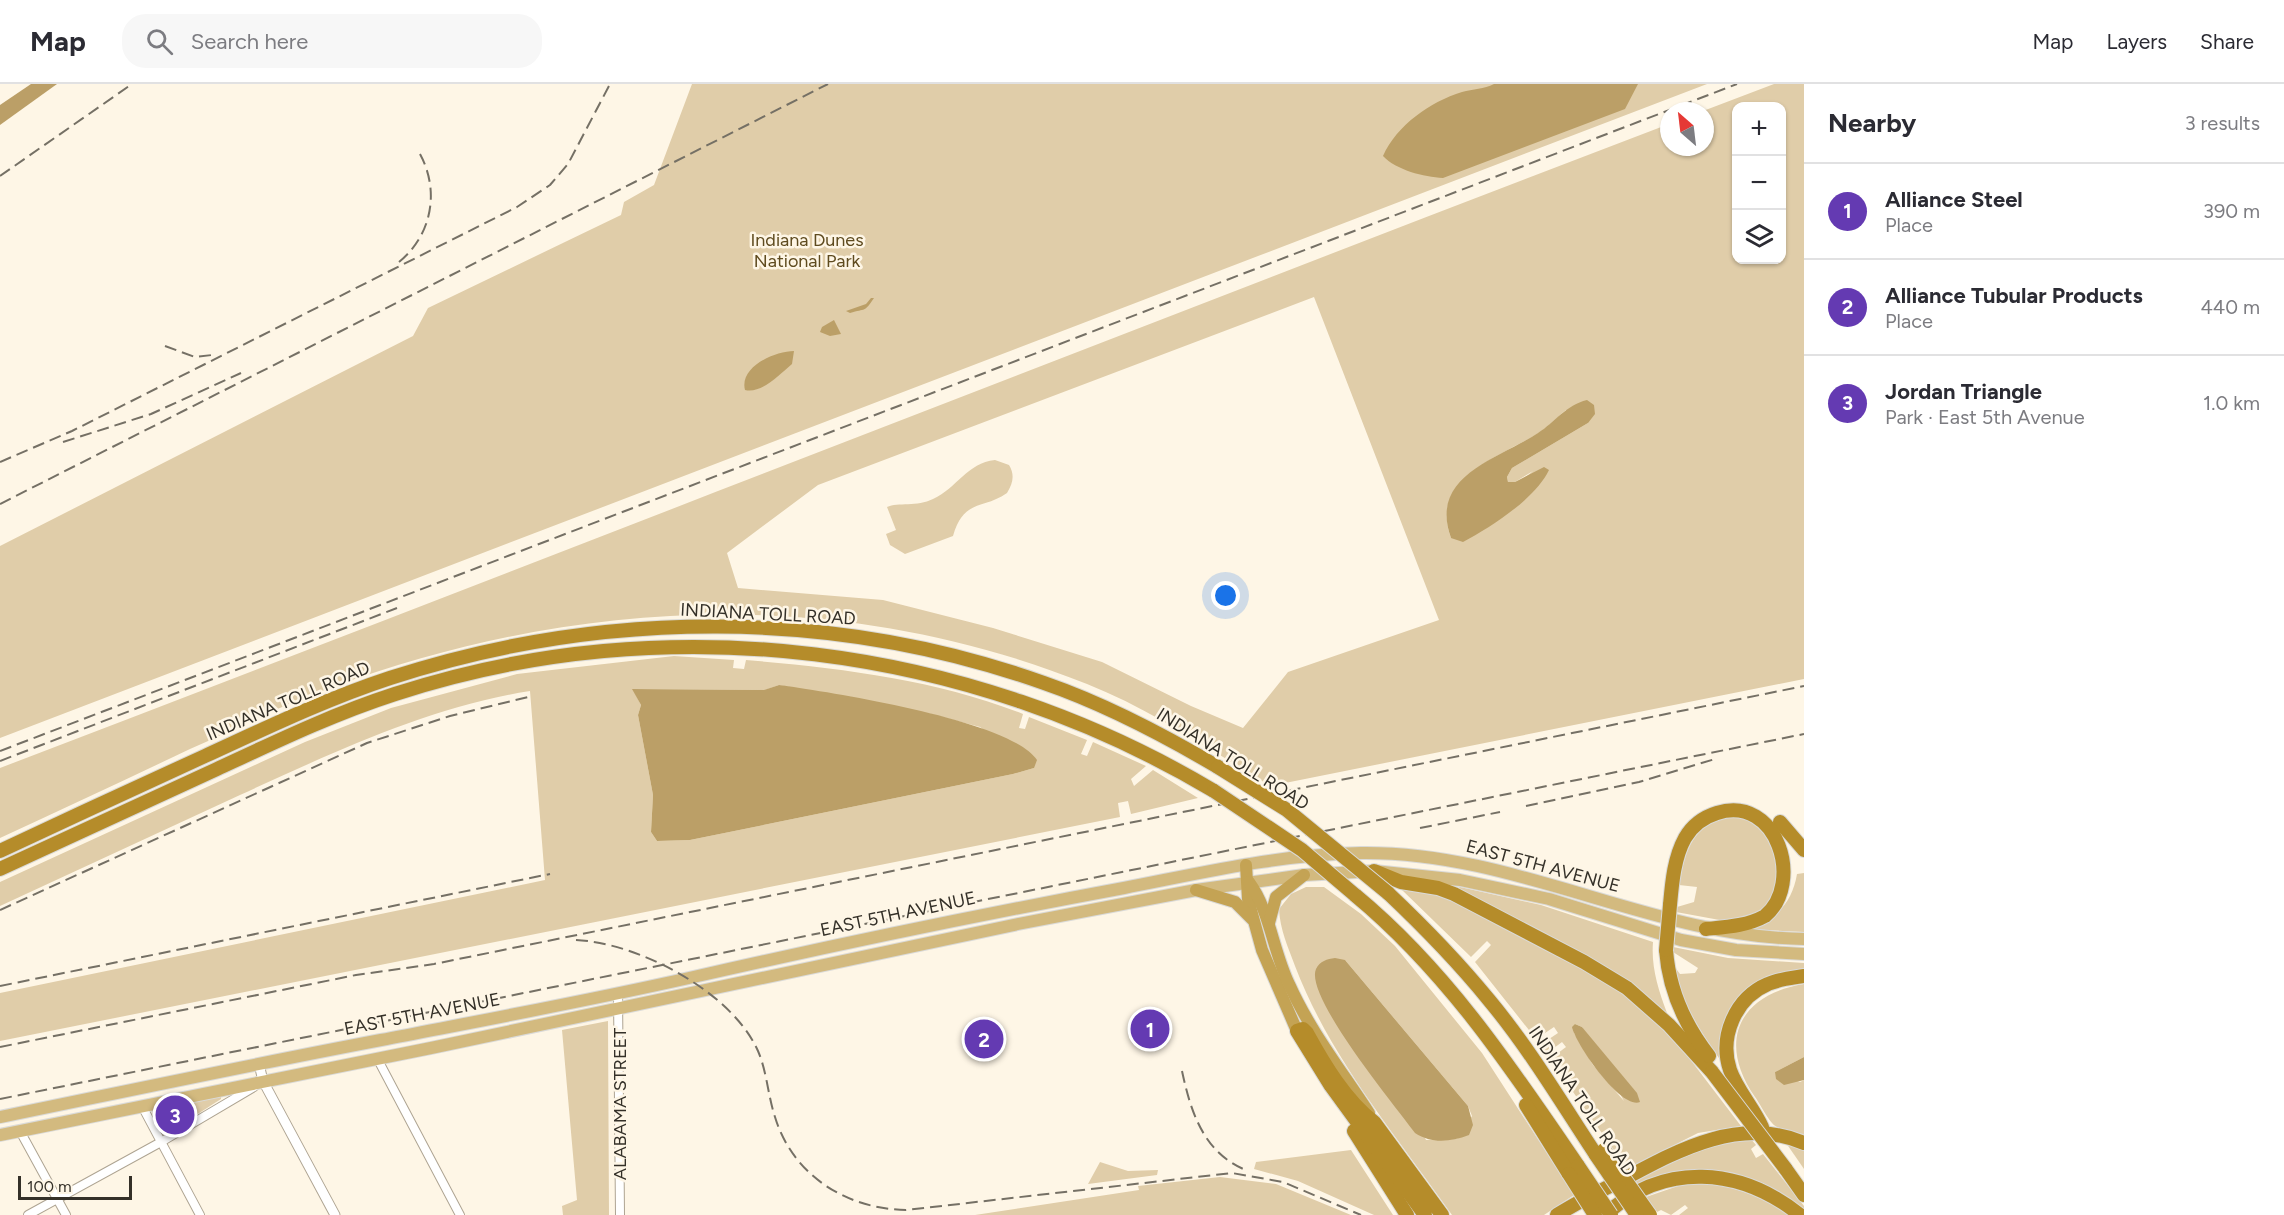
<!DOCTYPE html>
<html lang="en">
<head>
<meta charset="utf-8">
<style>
	body { margin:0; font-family:Figtree,sans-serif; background:#f7f7f7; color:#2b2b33 }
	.controls { position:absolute; right:18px; top:18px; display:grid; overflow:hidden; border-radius:12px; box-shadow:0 2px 4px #0004 }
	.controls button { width:54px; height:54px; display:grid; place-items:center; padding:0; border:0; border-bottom:2px solid #e1e1e2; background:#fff; color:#2b2b33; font:30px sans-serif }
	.compass { position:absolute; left:1660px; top:18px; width:54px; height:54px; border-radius:50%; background:#fff; box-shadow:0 2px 4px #0004; rotate:332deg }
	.scale { position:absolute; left:18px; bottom:15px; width:114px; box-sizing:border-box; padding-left:6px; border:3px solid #343028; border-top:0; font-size:16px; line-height:21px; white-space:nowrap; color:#343028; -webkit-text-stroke:4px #fef6e6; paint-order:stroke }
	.you { position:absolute; left:1226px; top:512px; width:21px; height:21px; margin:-15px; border:4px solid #fff; border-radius:50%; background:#1a73e8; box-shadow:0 0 0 9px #1a73e833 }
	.badge { display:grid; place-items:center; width:39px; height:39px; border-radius:50%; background:#643ab2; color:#fff; font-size:20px; font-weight:700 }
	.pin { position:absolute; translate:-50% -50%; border:3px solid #fff; box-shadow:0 2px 6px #0006 }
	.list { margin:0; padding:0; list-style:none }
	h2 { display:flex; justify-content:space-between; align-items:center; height:78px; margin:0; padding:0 24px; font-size:26px }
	h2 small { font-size:20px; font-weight:400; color:#7c7c81 }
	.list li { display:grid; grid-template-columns:39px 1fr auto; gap:18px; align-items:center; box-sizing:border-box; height:96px; padding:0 24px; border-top:2px solid #e1e1e2 }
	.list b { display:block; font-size:22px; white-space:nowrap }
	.list p { margin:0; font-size:20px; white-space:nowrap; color:#7c7c81 }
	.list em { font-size:20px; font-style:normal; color:#7c7c81 }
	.icon { flex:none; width:33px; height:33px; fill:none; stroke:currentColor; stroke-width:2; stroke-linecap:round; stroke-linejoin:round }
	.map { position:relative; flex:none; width:1804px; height:1131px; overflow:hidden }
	header { display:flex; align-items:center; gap:36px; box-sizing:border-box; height:84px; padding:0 30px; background:#fff; border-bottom:2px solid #e1e1e2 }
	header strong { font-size:28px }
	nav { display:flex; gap:33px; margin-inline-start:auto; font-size:21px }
	.search { width:420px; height:54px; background:#f7f7f7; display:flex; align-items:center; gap:15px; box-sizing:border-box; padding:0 21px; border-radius:24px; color:#7c7c81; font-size:22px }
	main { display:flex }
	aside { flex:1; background:#fff }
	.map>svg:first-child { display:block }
	.green { fill:#e0cda9; fill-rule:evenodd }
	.water { fill:#bb9f67 }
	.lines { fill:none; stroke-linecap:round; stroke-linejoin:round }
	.minor-casing { stroke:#aea492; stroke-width:10 }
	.tertiary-casing { stroke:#aea492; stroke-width:11 }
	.primary-casing { stroke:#dadad8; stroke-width:14 }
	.trunk-casing { stroke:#dadad8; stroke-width:14 }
	.motorway-casing { stroke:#dadad8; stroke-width:16 }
	.minor { stroke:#fff; stroke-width:8 }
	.tertiary { stroke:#fff; stroke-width:9 }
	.primary { stroke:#d3ba7f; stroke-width:12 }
	.trunk { stroke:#c4a354; stroke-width:12 }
	.motorway { stroke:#b58c2a; stroke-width:14 }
	.rail { stroke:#757065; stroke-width:2; stroke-dasharray:12 6; stroke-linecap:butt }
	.motorway-bridge-casing { stroke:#dadad8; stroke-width:16; stroke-linecap:butt }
	.motorway-bridge { stroke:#b58c2a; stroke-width:14 }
	.labels { text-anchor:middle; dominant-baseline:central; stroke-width:5; stroke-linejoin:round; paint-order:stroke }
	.park-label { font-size:18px; fill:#5f4b1f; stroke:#fef6e6 }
	.street-label { font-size:18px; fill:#343028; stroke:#fef6e6 }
</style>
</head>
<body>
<header>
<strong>Map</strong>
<div class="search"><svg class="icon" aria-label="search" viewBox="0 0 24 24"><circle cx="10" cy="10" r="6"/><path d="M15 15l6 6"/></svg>Search here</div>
<nav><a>Map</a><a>Layers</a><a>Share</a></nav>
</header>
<main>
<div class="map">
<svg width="1804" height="1131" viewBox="0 0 1804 1131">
	<rect width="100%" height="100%" fill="#fef6e6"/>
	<g class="green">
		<path d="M692,0h1015l-1707,654v-192l413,-210 15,-28 193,-93 3,-13 30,-17z"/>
		<path d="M1774,0h30v595l-534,107c-59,-36 -118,-76 -183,-102 -247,-99 -508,-87 -754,3 -49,17 -96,41 -143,62 -63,30 -127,60 -190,89v-70c557,-213 1112,-431 1669,-644v23h36l-2,-36zM1736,22h46v154h-46zM1314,213l125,323 -151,52 -45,56 -52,-22 -89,-44 -109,-34 -110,-28 -145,-12 -11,-35 91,-68zM1566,326l22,13 -76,45 -5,9 1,5h7l18,-11 -82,67c-22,-59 46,-80 86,-104 10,-6 19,-16 29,-24z"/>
		<path d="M995,376l14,5c6,10 4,18 -2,28 -24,17 -43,5 -54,43l-48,18 -15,-9 -4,-11 10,-4 -9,-23c11,-5 30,0 46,-8 24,-11 34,-36 62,-39z"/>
		<path d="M674,572l60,4 -1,8 11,1 2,-9c93,8 189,19 277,54l-4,14 6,1 4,-12 58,23 -6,14 6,2 6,-14 53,24 -15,13 3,7 19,-16 45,28 -67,16 -3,-13 -10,2 2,14 -1120,224v-48l545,-113 -15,-189c-101,16 -198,62 -290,104 -80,37 -160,74 -240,111v-24l305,-140 86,-34 126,-34zM779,601l152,29 49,13 54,41 -21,6 -323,66 -33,1 -6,-9 2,-37 -15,-80 3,-10 -8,-16 132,1z"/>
		<path d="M1723,733l28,1 28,23 -4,58 -22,18 -28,4 -49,-9 1,-5 17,-5 3,-15 -18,-2c6,-32 11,-55 44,-68z"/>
		<path d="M1804,789v59l-57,-3c28,-9 45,-25 50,-55z"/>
		<path d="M1306,803h18l37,27 34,32 87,107 92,142 -30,20h-92c-56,-80 -122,-157 -157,-249 -7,-19 -15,-36 -16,-57l12,-15zM1345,876l123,146 4,10 -15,23 -31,1z"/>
		<path d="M1460,803l81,18 112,37c-2,25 5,47 14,71l-3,1 -208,-125z"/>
		<path d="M1401,805l32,4 18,7 153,81 25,17 28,23 26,29 58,76 -43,7 -71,36 -77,-110 16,-12 -4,-5 -16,12 -6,-9 18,-12 -4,-6 -18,12 -61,-77 16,-17 -4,-4 -16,16zM1575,940l7,3 42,74 -31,-36 -19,-32z"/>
		<path d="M1673,863l55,11 76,5v10l-62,26 -19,65c-23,-34 -40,-57 -49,-98l6,8 15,-1 3,-5 -25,-16z"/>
		<path d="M1804,900v73l-29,15 25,10 4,-2v55c-8,-4 -19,-4 -27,-8 -8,-4 -16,-22 -22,-30 -38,-55 -17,-102 49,-113z"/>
		<path d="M608,937l1,194h-46l-1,-9 15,-6 -15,-170z"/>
		<path d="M221,1012v3l-53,34 -5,-2 -8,-15 4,-7z"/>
		<path d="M1750,1054l6,7 -5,4 5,9 7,-4 41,52v7l-45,-29 -108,-5 -13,5 -4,-5 60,-30z"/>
		<path d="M1784,1056l20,7v22z"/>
		<path d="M1351,1066l42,65h-19l-76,-34 -44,-12 2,-7z"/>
		<path d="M1100,1078l28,9 30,-1 -1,5 -69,9z"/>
		<path d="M1220,1093l56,7 75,31h-376l164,-25 -1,-4z"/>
		<path d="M1697,1099c37,2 63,13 93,32h-111l9,-7 -3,-3 -14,10 -10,-5 -4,2 -11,-15 32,-11z"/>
	</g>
	<g class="water">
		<path d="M31,0h26l-57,41v-20z"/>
		<path d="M1494,0h144l-13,25 -182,69c-19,-1 -47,-8 -60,-22 14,-31 47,-54 79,-64 11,-3 22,-3 32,-8z"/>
		<path d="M871,214h3c-10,15 -8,10 -24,15l-4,-2 20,-7z"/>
		<path d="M834,236l7,14 -11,2 -10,-4 2,-5z"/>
		<path d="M794,267l-2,13c-12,10 -30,30 -47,26 -6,-23 30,-39 49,-39z"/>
		<path d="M1587,316l7,5 1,9 -7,9 -76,45 -5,9 1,5h7l29,-15 5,3c-14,29 -58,57 -86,72l-12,-4c-23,-63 48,-79 87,-105 17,-11 28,-28 49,-33z"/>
		<path d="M779,601c51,7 232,35 258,75l-3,8 -21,6 -323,66 -33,1 -6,-9 2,-37 -15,-80 3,-10 -9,-16 132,1z"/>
		<path d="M1335,874l10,2 123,146 5,19 -4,10c-19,7 -37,9 -54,-2 -19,-26 -111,-137 -99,-164 4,-8 11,-10 19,-11z"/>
		<path d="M1575,940l7,3 55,66 3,9c-19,8 -64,-57 -68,-75z"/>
		<path d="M1804,973v23l-20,5 -8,-6 -1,-7z"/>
	</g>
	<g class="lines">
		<defs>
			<g id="minor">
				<path d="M618,910l2,221"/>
				<path d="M377,974l83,157"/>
				<path d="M142,1022l58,109"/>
				<path d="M20,1047l46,84"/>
				<path d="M28,1131l133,-73 93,-55"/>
			</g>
			<path id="tertiary" d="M259,980l4,17 72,134"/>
			<g id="primary">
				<path d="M0,1033c127,-26 254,-53 381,-77 103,-20 206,-39 308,-62 145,-33 289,-63 435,-90 78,-15 157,-34 237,-35 155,-2 291,84 443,86"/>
				<path d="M0,1051l431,-87 587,-124 178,-34 108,-15 70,-4 86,9 89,19 132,41 55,10 68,4"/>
			</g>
			<g id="trunk">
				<path d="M1246,781l2,34 14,51 35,81"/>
				<path d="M1249,798c21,29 24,69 40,102 21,47 52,86 80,129"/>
				<path d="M1196,806l39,12 17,17"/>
				<path d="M1269,839l7,-26 28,-22"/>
			</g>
			<g id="motorway">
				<path d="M1780,738l24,28"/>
				<path d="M0,767c68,-32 137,-64 205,-95 61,-28 121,-57 185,-78 212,-69 444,-70 654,5 61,21 118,51 174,84"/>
				<path d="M0,785c72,-33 144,-66 217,-100 58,-27 116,-55 178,-75 273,-89 574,-49 819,97"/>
				<path d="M1374,787l27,11 37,6 16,6 130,68 43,26 42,37 43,47"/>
				<path d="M1388,809c36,34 70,69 101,107 40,48 72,102 107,155"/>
				<path d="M1355,811c92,76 157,174 223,271"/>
				<path d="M1670,821c2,-22 4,-47 15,-67 7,-12 19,-21 32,-25 61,-19 87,71 48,103 -18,10 -39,11 -59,13"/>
				<path d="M1666,866c3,40 18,74 43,106"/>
				<path d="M1526,1021l43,69"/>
				<path d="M1762,1043c-9,-20 -25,-37 -32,-57 -11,-33 5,-72 38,-86 11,-5 24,-6 36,-8"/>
				<path d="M1354,1047l53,84"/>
				<path d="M1785,1084l19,27"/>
				<path d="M1425,1131l-94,-129 -34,-55 6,-2 4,4c17,31 39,68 67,89l68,93"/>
				<path d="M1557,1131c22,-14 45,-25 69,-37 54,-29 115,-62 178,-35"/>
				<path d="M1605,1131c59,-54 135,-48 195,0"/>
			</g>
		</defs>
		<use href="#minor" class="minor-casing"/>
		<use href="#tertiary" class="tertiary-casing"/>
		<use href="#primary" class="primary-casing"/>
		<use href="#trunk" class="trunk-casing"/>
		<use href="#motorway" class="motorway-casing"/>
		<use href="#minor" class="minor"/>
		<use href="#tertiary" class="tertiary"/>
		<use href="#primary" class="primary"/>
		<use href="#trunk" class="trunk"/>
		<use href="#motorway" class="motorway"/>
		<g class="rail">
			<path d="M0,92l132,-92"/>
			<path d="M399,178c33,-27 41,-71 21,-108"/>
			<path d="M165,262l30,11 17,-2"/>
			<path d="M63,358l88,-28 90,-41"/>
			<path d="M0,378l72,-31 445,-224 33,-22 18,-21 42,-80"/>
			<path d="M0,420l828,-420"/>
			<path d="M0,667l1737,-667"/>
			<path d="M0,677l397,-153"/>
			<path d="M1526,722l113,-24 76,-23"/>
			<path d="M1420,744l80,-16"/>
			<path d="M0,826l367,-167 83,-27 82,-20"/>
			<path d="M576,856c63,3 156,52 182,111 9,21 10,45 17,66 18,59 72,92 131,93l326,-37 51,9 78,33"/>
			<path d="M0,902l550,-112"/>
			<path d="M0,963l356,-72 78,-11 1370,-278"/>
			<path d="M1182,987c9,42 22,83 66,100"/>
			<path d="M0,1015l1804,-365"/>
		</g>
		<defs>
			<g id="motorway-bridge">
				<path d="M1218,683l69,43 101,83"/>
				<path d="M1214,707l88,59 53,45"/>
				<path d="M1666,866l4,-45"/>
				<path d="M1712,988l73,96"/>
				<path d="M1604,1066l46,65"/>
				<path d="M1596,1071l41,60"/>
				<path d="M1578,1082l33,49"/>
				<path d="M1569,1090l26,41"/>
			</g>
		</defs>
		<use href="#motorway-bridge" class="motorway-bridge-casing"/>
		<use href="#motorway-bridge" class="motorway-bridge"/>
	</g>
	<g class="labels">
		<g class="park-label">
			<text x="807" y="156">Indiana Dunes<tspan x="807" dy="21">National Park</tspan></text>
		</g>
		<g class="street-label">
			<text transform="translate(768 530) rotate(3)">INDIANA TOLL ROAD</text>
			<text transform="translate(288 617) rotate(-23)">INDIANA TOLL ROAD</text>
			<text transform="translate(1233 675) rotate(32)">INDIANA TOLL ROAD</text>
			<text transform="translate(1543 782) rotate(15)">EAST 5TH AVENUE</text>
			<text transform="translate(898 830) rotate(-12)">EAST 5TH AVENUE</text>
			<text transform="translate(422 930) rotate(-11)">EAST 5TH AVENUE</text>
			<text transform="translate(1582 1017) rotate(56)">INDIANA TOLL ROAD</text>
			<text transform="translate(620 1020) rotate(-90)">ALABAMA STREET</text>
		</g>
	</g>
</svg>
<div class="controls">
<button>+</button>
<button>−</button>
<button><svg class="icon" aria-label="layers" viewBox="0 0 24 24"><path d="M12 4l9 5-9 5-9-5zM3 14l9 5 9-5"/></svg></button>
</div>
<svg class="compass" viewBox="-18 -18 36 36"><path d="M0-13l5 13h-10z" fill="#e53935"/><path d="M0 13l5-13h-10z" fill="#7c7c81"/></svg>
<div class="scale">100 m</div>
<div class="you"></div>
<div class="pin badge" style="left:1150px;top:945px">1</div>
<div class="pin badge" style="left:984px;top:955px">2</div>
<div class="pin badge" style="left:175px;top:1031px">3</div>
</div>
<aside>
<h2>Nearby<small>3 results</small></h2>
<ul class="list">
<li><span class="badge">1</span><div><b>Alliance Steel</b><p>Place</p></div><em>390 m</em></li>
<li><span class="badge">2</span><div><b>Alliance Tubular Products</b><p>Place</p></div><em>440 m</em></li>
<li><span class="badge">3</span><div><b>Jordan Triangle</b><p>Park · East 5th Avenue</p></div><em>1.0 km</em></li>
</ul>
</aside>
</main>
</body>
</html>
